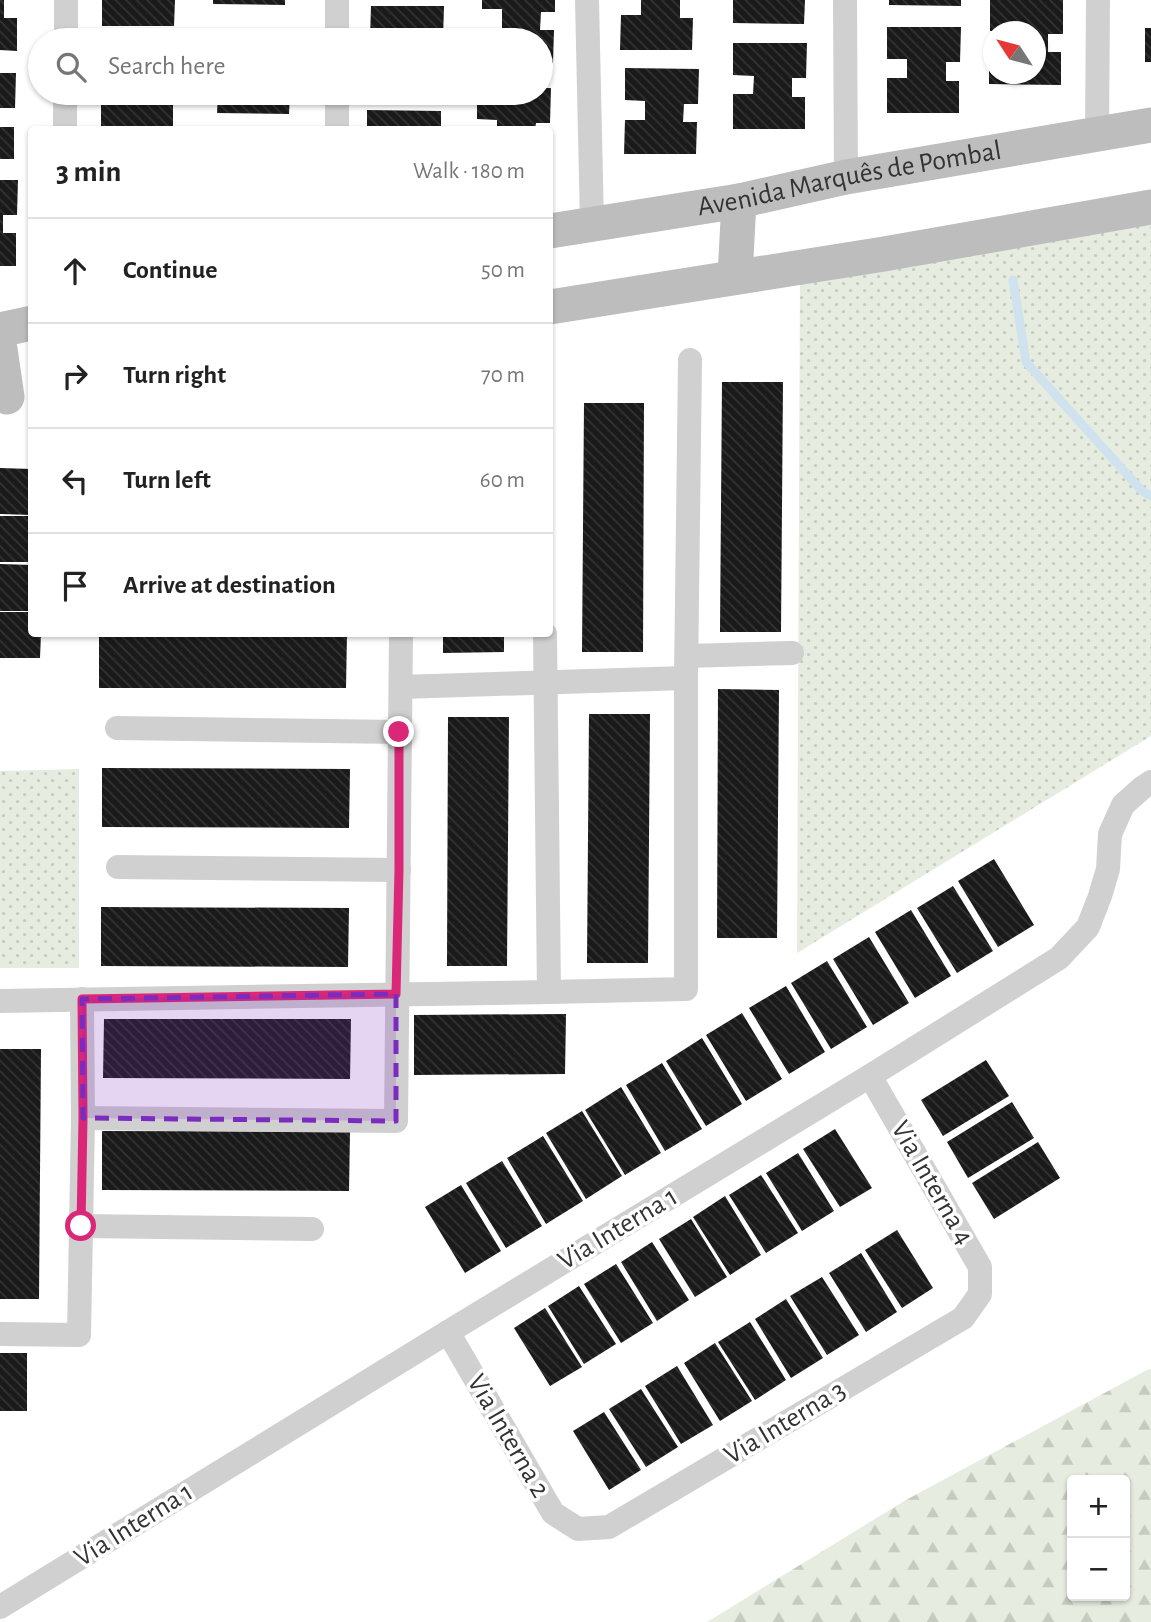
<!DOCTYPE html>
<html lang="en">
<head>
<meta charset="utf-8">
<style>
	body { margin:0; font-family:"Alegreya Sans",sans-serif; background:#f2f2f2; color:#222 }
	.controls { position:absolute; right:21px; bottom:21px; display:grid; overflow:hidden; border-radius:7px; box-shadow:0 2px 5px #0004 }
	.controls button { width:63px; height:63px; display:grid; place-items:center; padding:0; border:0; border-bottom:2px solid #e0e0e0; background:#fff; color:#222; font:35px sans-serif }
	.compass { position:absolute; left:983px; top:21px; width:63px; height:63px; border-radius:50%; background:#fff; box-shadow:0 2px 5px #0004; rotate:306deg }
	.stop { position:absolute; width:21px; height:21px; margin:-16px; border:5px solid #db2777; border-radius:50%; background:#fff }
	.stop.end { background:#db2777; border-color:#fff; box-shadow:0 2px 7px #0008 }
	.list { margin:0; padding:0; list-style:none }
	h2 { display:flex; justify-content:space-between; align-items:center; height:91px; margin:0; padding:0 28px; font-size:30px }
	h2 small { font-size:23px; font-weight:400; color:#767676 }
	.list li { display:grid; grid-template-columns:46px 1fr auto; gap:21px; align-items:center; box-sizing:border-box; height:105px; padding:0 28px; border-top:2px solid #e0e0e0 }
	.list b { display:block; font-size:26px; white-space:nowrap }
	.list em { font-size:23px; font-style:normal; color:#767676 }
	.icon { flex:none; width:38px; height:38px; fill:none; stroke:currentColor; stroke-width:2; stroke-linecap:round; stroke-linejoin:round }
	.map { position:relative; flex:none; width:1151px; height:1622px; overflow:hidden }
	.search { position:absolute; background:#fff; box-shadow:0 2px 5px #0004; left:28px; top:28px; width:525px; height:77px; display:flex; align-items:center; gap:18px; box-sizing:border-box; padding:0 24px; border-radius:38px; color:#767676; font-size:26px }
	.panel { position:absolute; background:#fff; box-shadow:0 2px 5px #0004; left:28px; top:126px; width:525px; height:511px; border-radius:7px }
	.map>svg:first-child { display:block }
	.grass { fill:url(#grass-dots) }
	.forest { fill:url(#forest-firs); fill-rule:evenodd }
	.lines { fill:none; stroke-linecap:round; stroke-linejoin:round }
	.stream { stroke:#cfe2ee; stroke-width:9 }
	.building { fill:url(#building-back-hatch) }
	.street { stroke:#d0d0d0; stroke-width:24 }
	.secondary { stroke:#bdbdbd; stroke-width:35 }
	.route { stroke:#db2777; stroke-width:9 }
	.marked { fill:#7b2cbf; fill-opacity:0.2; stroke:#7b2cbf; stroke-width:5; stroke-dasharray:14 9; stroke-linejoin:round }
	.labels { text-anchor:middle; dominant-baseline:central; stroke-width:7; stroke-linejoin:round; paint-order:stroke }
	.street-label { font-size:28px; fill:#333; stroke:#fff }
</style>
</head>
<body>
<div class="map">
<svg width="1151" height="1622" viewBox="0 0 1151 1622">
	<defs>
		<pattern id="grass-dots" width="8" height="8" patternUnits="userSpaceOnUse" patternTransform="scale(1.75)"><rect width="8" height="8" fill="#e6ecdf"/><path d="M2 2h.1M6 6h.1" fill="none" stroke="#c6cbc0" stroke-width="1.8" stroke-linecap="round"/></pattern>
		<pattern id="forest-firs" width="22" height="20" patternUnits="userSpaceOnUse" patternTransform="scale(1.75)"><rect width="22" height="20" fill="#e6ecdf"/><path d="M5 1l3.5 6h-7zM16 11l3.5 6h-7z" fill="#c6cbc0"/></pattern>
		<pattern id="building-back-hatch" width="6" height="6" patternUnits="userSpaceOnUse" patternTransform="scale(1.75)"><rect width="6" height="6" fill="#1a1a1a"/><path d="M-1 5l2 2M0 0l6 6M5-1l2 2" fill="none" stroke="#333"/></pattern>
	</defs>
	<rect width="100%" height="100%" fill="#fff"/>
	<g class="grass">
		<path d="M1151,221v515l-354,217 3,-672z"/>
		<path d="M79,769v199h-79v-197z"/>
	</g>
	<path class="forest" d="M1151,1369v253h-444l199,-122 239,-129zM1072,1480h53v116h-53z"/>
	<g class="lines">
		<path class="stream" d="M1013,280l13,82 115,128 10,6"/>
	</g>
	<g class="building">
		<path d="M0,0h4v18h13v33l-17,-1z"/>
		<path d="M102,0h73l-1,26h-72z"/>
		<path d="M213,0h72v5l-72,-1z"/>
		<path d="M482,0h73v12h-14l-1,18h14l-1,33 -12,-1v-22h-59v-12h20v-19h-20z"/>
		<path d="M641,0h39v18h13l-1,32h-72l1,-35h20z"/>
		<path d="M733,0h72l-1,24 -71,-1z"/>
		<path d="M889,0h72v6l-72,-1z"/>
		<path d="M990,0h73v34h-15v18h13v33l-72,-1v-34h4v24h43v-42l-46,-1z"/>
		<path d="M371,6h73l-1,34h-53v-2h-20z"/>
		<path d="M887,27h74l-1,35h-14v19h13v32h-72v-35h20v-19h-20z"/>
		<path d="M218,28h74l-1,12h-73z"/>
		<rect x="1145" y="28" width="6" height="34"/>
		<path d="M733,43h74l-1,35h-14v19h13v32h-72v-35h20l1,-18 -21,-1z"/>
		<path d="M625,68l74,1 -1,35h-14l-1,18h14l-1,32h-72l1,-34h20v-19l-20,-1z"/>
		<path d="M0,73h16l-1,35h-15z"/>
		<path d="M541,88h10l-1,35h-14l-1,7h-38v-10l-20,-1v-26h64z"/>
		<path d="M121,93h39v7h13v30h-72v-33h20z"/>
		<path d="M218,93h72l-1,21 -72,-1z"/>
		<path d="M367,110l74,1v19h-74z"/>
		<rect x="0" y="127" width="14" height="32"/>
		<path d="M0,180h18l-1,35h-14v18h13v33h-16z"/>
		<path d="M722,382h61l-2,250h-61z"/>
		<path d="M584,403h60l-1,249h-61z"/>
		<path d="M0,468l32,1v46l-32,-1z"/>
		<rect x="0" y="516" width="32" height="46"/>
		<path d="M0,564l32,1v46h-32z"/>
		<path d="M0,612h32v22h9l-1,24h-40z"/>
		<path d="M99,634h248l-1,54h-247z"/>
		<path d="M443,634h61v18l-61,1z"/>
		<path d="M718,689l61,1 -2,248h-60z"/>
		<path d="M589,714h61l-2,249h-61z"/>
		<path d="M448,717h61l-2,249h-60z"/>
		<path d="M102,768l248,1 -1,59 -247,-1z"/>
		<path d="M994,859l40,66 -36,22 -40,-66z"/>
		<path d="M953,886l40,65 -36,22 -40,-65z"/>
		<path d="M101,907l248,1 -1,59 -247,-1z"/>
		<path d="M911,910l40,66 -36,22 -40,-66z"/>
		<path d="M869,937l40,66 -36,22 -40,-66z"/>
		<path d="M827,961l40,66 -36,22 -40,-66z"/>
		<path d="M786,986l39,66 -36,22 -40,-66z"/>
		<path d="M742,1013l40,66 -36,22 -40,-66z"/>
		<path d="M566,1014l-1,60 -151,1v-60z"/>
		<path d="M104,1019h247l-1,60 -247,-1z"/>
		<path d="M702,1038l40,66 -36,22 -40,-65z"/>
		<path d="M0,1049h41l-2,250h-39z"/>
		<path d="M986,1060l23,36 -66,40 -22,-36z"/>
		<path d="M662,1063l40,66 -37,22 -39,-66z"/>
		<path d="M621,1087l40,66 -36,22 -40,-65z"/>
		<path d="M1012,1102l22,36 -66,40 -21,-36z"/>
		<path d="M582,1111l40,65 -36,23 -40,-66z"/>
		<path d="M835,1129l37,59 -32,19 -37,-58z"/>
		<path d="M102,1131l248,1 -1,59 -247,-1z"/>
		<path d="M543,1136l40,65 -37,23 -39,-66z"/>
		<path d="M1038,1142l22,36 -66,41 -22,-36z"/>
		<path d="M798,1153l36,58 -32,20 -36,-58z"/>
		<path d="M502,1161l40,65 -36,22 -40,-65z"/>
		<path d="M761,1175l37,58 -32,20 -37,-58z"/>
		<path d="M461,1185l40,66 -36,22 -40,-66z"/>
		<path d="M725,1196l36,59 -31,20 -37,-58z"/>
		<path d="M691,1219l36,58 -32,20 -36,-58z"/>
		<path d="M897,1230l36,58 -31,20 -37,-58z"/>
		<path d="M652,1242l37,58 -32,21 -36,-59z"/>
		<path d="M861,1253l36,59 -31,20 -37,-59z"/>
		<path d="M616,1264l37,59 -32,20 -37,-59z"/>
		<path d="M822,1277l37,58 -32,20 -37,-59z"/>
		<path d="M579,1286l37,58 -32,20 -36,-58z"/>
		<path d="M786,1299l37,59 -32,20 -36,-59z"/>
		<path d="M545,1308l37,59 -32,19 -36,-58z"/>
		<path d="M750,1322l36,58 -31,20 -37,-58z"/>
		<path d="M715,1343l37,58 -32,20 -36,-58z"/>
		<rect x="0" y="1353" width="27" height="58"/>
		<path d="M677,1366l36,59 -32,19 -36,-58z"/>
		<path d="M641,1389l37,58 -32,20 -37,-58z"/>
		<path d="M604,1412l37,58 -32,20 -36,-59z"/>
	</g>
	<g class="lines">
		<g class="street">
			<path d="M587,0l5,223"/>
			<path d="M845,0l1,177"/>
			<path d="M66,40v-40"/>
			<path d="M337,40v-40"/>
			<path d="M65,130v-37"/>
			<path d="M337,130v-37"/>
			<path d="M1097,134l1,-134"/>
			<path d="M687,656l105,-3"/>
			<path d="M401,687l285,-9"/>
			<path d="M117,728l282,4"/>
			<path d="M118,867l281,3"/>
			<path d="M549,992l137,-3v-311l4,-318"/>
			<path d="M0,1001l549,-9 -4,-358"/>
			<path d="M83,1118l313,3 5,-487"/>
			<path d="M81,1226l231,3"/>
			<path d="M448,1332l105,181 25,16 31,-2 354,-209 17,-24v-27l-110,-191"/>
			<path d="M0,1334l79,1 4,-217 -1,-119"/>
			<path d="M0,1607l448,-275 422,-256 189,-118 29,-31 12,-31 8,-27 2,-35 13,-29 19,-17 9,-6"/>
		</g>
		<g class="secondary">
			<path id="s1" d="M550,231l189,-30 107,-24 305,-52"/>
			<path d="M735,277l4,-76"/>
			<path d="M550,307l334,-53 267,-47"/>
			<path d="M0,330l32,-7"/>
			<path d="M0,349l7,48"/>
		</g>
	</g>
	<g class="lines">
		<path class="route" d="M81,1226l2,-108 -1,-119 314,-5 3,-124v-138"/>
	</g>
	<path class="marked" d="M396,994v127l-313,-3 -1,-119z"/>
	<g class="labels">
		<g class="street-label">
			<text stroke="none"><textPath href="#s1" startOffset="304">Avenida Marquês de Pombal</textPath></text>
			<text transform="translate(932 1183) rotate(60)">Via Interna 4</text>
			<text transform="translate(618 1229) rotate(-31)">Via Interna 1</text>
			<text transform="translate(785 1423) rotate(-31)">Via Interna 3</text>
			<text transform="translate(508 1436) rotate(60)">Via Interna 2</text>
			<text transform="translate(134 1525) rotate(-32)">Via Interna 1</text>
		</g>
	</g>
</svg>
<div class="controls">
<button>+</button>
<button>−</button>
</div>
<svg class="compass" viewBox="-18 -18 36 36"><path d="M0-13l5 13h-10z" fill="#e53935"/><path d="M0 13l5-13h-10z" fill="#767676"/></svg>
<div class="stop" style="left:81px;top:1226px"></div>
<div class="stop end" style="left:399px;top:732px"></div>
<div class="search"><svg class="icon" aria-label="search" viewBox="0 0 24 24"><circle cx="10" cy="10" r="6"/><path d="M15 15l6 6"/></svg>Search here</div>
<section class="panel">
<h2>3 min<small>Walk · 180 m</small></h2>
<ul class="list">
<li><svg class="icon" aria-label="ahead" viewBox="0 0 24 24"><path d="M12 20V5M6 11l6-6 6 6"/></svg><div><b>Continue</b></div><em>50 m</em></li>
<li><svg class="icon" aria-label="right" viewBox="0 0 24 24"><path d="M7 20v-9h11M14 6l5 5-5 5"/></svg><div><b>Turn right</b></div><em>70 m</em></li>
<li><svg class="icon" aria-label="left" viewBox="0 0 24 24"><path d="M17 20v-9H6M10 6l-5 5 5 5"/></svg><div><b>Turn left</b></div><em>60 m</em></li>
<li><svg class="icon" aria-label="arrive" viewBox="0 0 24 24"><path d="M6 21V4h12l-3 4 3 4H6"/></svg><div><b>Arrive at destination</b></div></li>
</ul>
</section>
</div>
</body>
</html>
